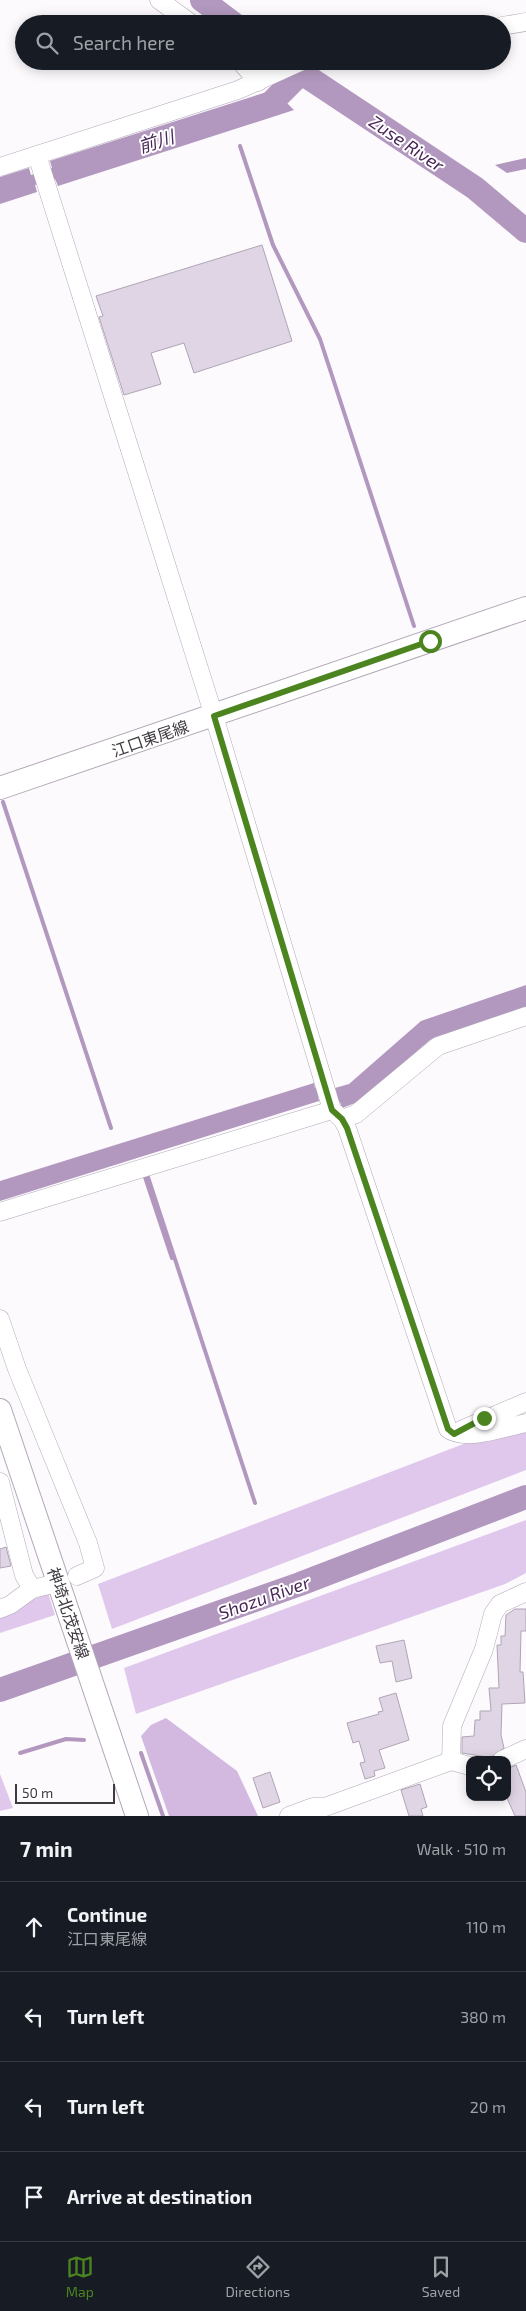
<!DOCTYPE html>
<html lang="en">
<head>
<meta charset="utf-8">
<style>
	body { margin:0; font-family:"Exo 2","Noto Sans JP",sans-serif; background:#242831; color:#f1f3f6 }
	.controls { position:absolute; right:15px; bottom:15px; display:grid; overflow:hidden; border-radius:10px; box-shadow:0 2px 12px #0003 }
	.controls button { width:45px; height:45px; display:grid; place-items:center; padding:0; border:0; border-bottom:1px solid #363941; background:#171b24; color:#f1f3f6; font:25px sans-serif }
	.scale { position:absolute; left:15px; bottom:12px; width:100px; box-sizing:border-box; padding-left:5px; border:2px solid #3e3a40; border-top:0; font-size:14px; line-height:18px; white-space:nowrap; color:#3e3a40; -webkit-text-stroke:4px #fff; paint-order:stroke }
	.stop { position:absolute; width:15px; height:15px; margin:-11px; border:4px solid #4c8520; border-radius:50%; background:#fff }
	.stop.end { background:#4c8520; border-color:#fff; box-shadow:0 1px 5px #0008 }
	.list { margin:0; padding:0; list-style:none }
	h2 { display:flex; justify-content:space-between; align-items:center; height:65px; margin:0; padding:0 20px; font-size:21px }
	h2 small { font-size:16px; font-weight:400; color:#9ea1a6 }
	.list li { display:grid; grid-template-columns:32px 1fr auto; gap:15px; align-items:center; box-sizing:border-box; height:90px; padding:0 20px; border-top:1px solid #363941 }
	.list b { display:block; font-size:19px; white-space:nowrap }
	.list p { margin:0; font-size:16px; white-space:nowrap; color:#9ea1a6 }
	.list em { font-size:16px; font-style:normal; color:#9ea1a6 }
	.icon { flex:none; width:28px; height:28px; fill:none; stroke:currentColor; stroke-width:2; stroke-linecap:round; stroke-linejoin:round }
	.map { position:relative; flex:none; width:526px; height:1816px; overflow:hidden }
	.search { position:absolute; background:#171b24; box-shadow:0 2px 12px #0003; left:15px; right:15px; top:15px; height:55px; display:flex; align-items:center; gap:12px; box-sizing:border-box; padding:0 18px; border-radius:28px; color:#9ea1a6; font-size:19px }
	.sheet { height:425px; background:#171b24 }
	nav { display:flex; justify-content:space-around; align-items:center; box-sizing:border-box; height:70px; border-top:1px solid #363941; background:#171b24; font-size:14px; color:#9ea1a6 }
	nav a { display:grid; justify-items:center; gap:2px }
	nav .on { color:#4c8520 }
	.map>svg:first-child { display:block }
	.green { fill:#e0c7ec }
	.forest { fill:#d3b8e0 }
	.water { fill:#b298bf }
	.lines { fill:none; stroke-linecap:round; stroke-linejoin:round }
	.stream { stroke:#b298bf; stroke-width:4 }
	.river { stroke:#b298bf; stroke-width:24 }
	.building { fill:#e0d5e5; stroke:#afa5b4 }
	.minor-casing { stroke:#b2a8b8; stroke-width:19 }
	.major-casing { stroke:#b2a8b8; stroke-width:24 }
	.minor { stroke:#fff; stroke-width:18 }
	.major { stroke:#fff; stroke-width:22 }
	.route { stroke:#4c8520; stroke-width:6 }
	.labels { text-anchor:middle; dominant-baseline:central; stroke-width:4; stroke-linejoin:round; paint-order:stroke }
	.street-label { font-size:16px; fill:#3e3a40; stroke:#fff }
	.water-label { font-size:18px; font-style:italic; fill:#482657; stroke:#fff }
</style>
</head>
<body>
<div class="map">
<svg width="526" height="1816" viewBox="0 0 526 1816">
	<rect width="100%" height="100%" fill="#fcfafd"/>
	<g class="green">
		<path d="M526,1428v42l-414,159 -14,-45 389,-149z"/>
		<path d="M526,1520v53l-21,11 -369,130 -12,-46z"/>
		<path d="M48,1593l7,22 -55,18v-19z"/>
		<path d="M0,1774l13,34 -13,3z"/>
	</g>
	<path class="forest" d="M166,1718l71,53 21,45h-89l-28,-80 10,-11z"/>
	<g class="water">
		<path d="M270,91l10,5 14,14 -236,76 -3,-7 -20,6 2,7 -37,12v-27l29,-9 2,7 21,-7 -2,-7z"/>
		<path d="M526,158v11l-19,4 -12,-8z"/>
		<path d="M526,985v22l-96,33 -72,62 -16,6 -2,-6 -19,-7 -3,1 1,5 -319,100v-20l314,-98 1,5 3,-1 19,7 -2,-6 14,-4 72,-63z"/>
	</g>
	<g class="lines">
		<g class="stream">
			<path d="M240,146l33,99 47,94 94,287"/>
			<path d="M3,802l108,326"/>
			<path d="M145,1177l27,81"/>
			<path d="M148,1177l107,326"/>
			<path d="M20,1753l46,-14 18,1"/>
			<path d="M141,1753l22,63"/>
		</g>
		<g class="river">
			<path d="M202,0l32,24"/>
			<path d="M288,64l187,124 51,43"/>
			<path d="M252,110l18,-6 31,-31"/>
			<path d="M0,1690l300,-106 226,-87"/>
		</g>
	</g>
	<g class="building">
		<path d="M262,245l30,96 -98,32 -10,-30 -33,10 10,31 -37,11 -25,-78 4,-1 -7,-20z"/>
		<path d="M6,1547l5,19 -11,2v-19z"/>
		<path d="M515,1609h11v22h-5l-1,41h3l2,31 -23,1 -1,31 3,13 -11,8 -6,1 -25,-4v-16l12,-1 1,-16h5v-9h11l-2,-23h10l-2,-43h4v-9h4l1,-21z"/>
		<path d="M404,1640l8,38 -16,4 -4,-21 -12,2 -4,-17z"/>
		<path d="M396,1693l13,47 -30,10 6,18 -11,3 1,5 -10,3 -5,-16 5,-1 -6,-21 -6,2 -6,-20 32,-9 -1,-2 5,-1 -4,-13z"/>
		<path d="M516,1765l10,27v24h-11l-8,-18v-29z"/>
		<path d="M270,1772l10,30 -17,6 -10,-30z"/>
		<path d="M420,1784l7,23 -6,2 2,7h-14l-8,-26z"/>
	</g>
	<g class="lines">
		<defs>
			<g id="minor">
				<path d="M159,0l33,24"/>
				<path d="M502,26l24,-4"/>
				<path d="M240,61l18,21"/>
				<path d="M37,155l177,561 118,394 10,9 5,9 101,301c18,13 57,-2 78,-6"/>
				<path d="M0,167l238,-77 64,-29"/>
				<path d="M342,1119l14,-5 82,-68 88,-30"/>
				<path d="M0,1212l332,-102"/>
				<path d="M0,1319l17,50 71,174 7,25 -18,8"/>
				<path d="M461,1430l65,-28"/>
				<path d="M0,1482l24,93 8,14"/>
				<path d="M0,1609l10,-4 22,-16 17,-4"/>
				<path d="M502,1760l24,-11"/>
				<path d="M451,1761l1,-35 32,-77 9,-35 7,-10 26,-12"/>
				<path d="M289,1816l24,-9h12l126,-46 19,5"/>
			</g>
			<g id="major">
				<path d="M0,788l526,-180"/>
				<path d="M0,1410l137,406"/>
			</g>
		</defs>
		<use href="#minor" class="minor-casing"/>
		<use href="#major" class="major-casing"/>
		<use href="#minor" class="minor"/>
		<use href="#major" class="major"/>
	</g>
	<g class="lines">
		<path class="route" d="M430,641l-216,75 118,394 10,9 5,9 101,301 6,5 30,-16"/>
	</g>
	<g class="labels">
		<g class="street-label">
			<text transform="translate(150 738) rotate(-19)">江口東尾線</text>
			<text transform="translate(69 1613) rotate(71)">神埼北茂安線</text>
		</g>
		<g class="water-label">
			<text transform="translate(156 141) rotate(-18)">前川</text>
			<text transform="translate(407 143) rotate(34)">Zuse River</text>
			<text transform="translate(264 1597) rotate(-20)">Shozu River</text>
		</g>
	</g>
</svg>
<div class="controls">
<button><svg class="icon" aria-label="locate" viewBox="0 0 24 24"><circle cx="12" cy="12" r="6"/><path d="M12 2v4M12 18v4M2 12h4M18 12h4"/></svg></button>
</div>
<div class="scale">50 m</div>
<div class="stop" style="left:430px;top:641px"></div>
<div class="stop end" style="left:484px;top:1418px"></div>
<div class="search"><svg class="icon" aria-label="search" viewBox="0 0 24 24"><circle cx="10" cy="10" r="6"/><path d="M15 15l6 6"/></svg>Search here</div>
</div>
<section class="sheet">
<h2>7 min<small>Walk · 510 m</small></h2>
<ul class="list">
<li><svg class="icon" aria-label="ahead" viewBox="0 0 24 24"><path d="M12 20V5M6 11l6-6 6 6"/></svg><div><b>Continue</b><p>江口東尾線</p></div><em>110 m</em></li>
<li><svg class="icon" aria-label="left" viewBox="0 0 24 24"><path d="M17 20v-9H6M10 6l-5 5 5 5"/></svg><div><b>Turn left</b></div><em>380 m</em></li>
<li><svg class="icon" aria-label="left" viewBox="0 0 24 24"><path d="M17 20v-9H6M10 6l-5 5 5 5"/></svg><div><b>Turn left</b></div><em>20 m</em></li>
<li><svg class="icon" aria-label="arrive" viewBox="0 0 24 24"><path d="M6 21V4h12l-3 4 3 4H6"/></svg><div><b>Arrive at destination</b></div></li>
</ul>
</section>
<nav>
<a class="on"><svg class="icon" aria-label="map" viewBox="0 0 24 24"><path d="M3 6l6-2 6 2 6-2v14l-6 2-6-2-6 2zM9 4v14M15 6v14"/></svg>Map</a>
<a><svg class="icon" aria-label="directions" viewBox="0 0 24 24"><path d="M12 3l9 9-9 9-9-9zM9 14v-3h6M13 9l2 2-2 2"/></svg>Directions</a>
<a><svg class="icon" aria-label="saved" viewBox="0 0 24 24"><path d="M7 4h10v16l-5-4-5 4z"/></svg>Saved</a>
</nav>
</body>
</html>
